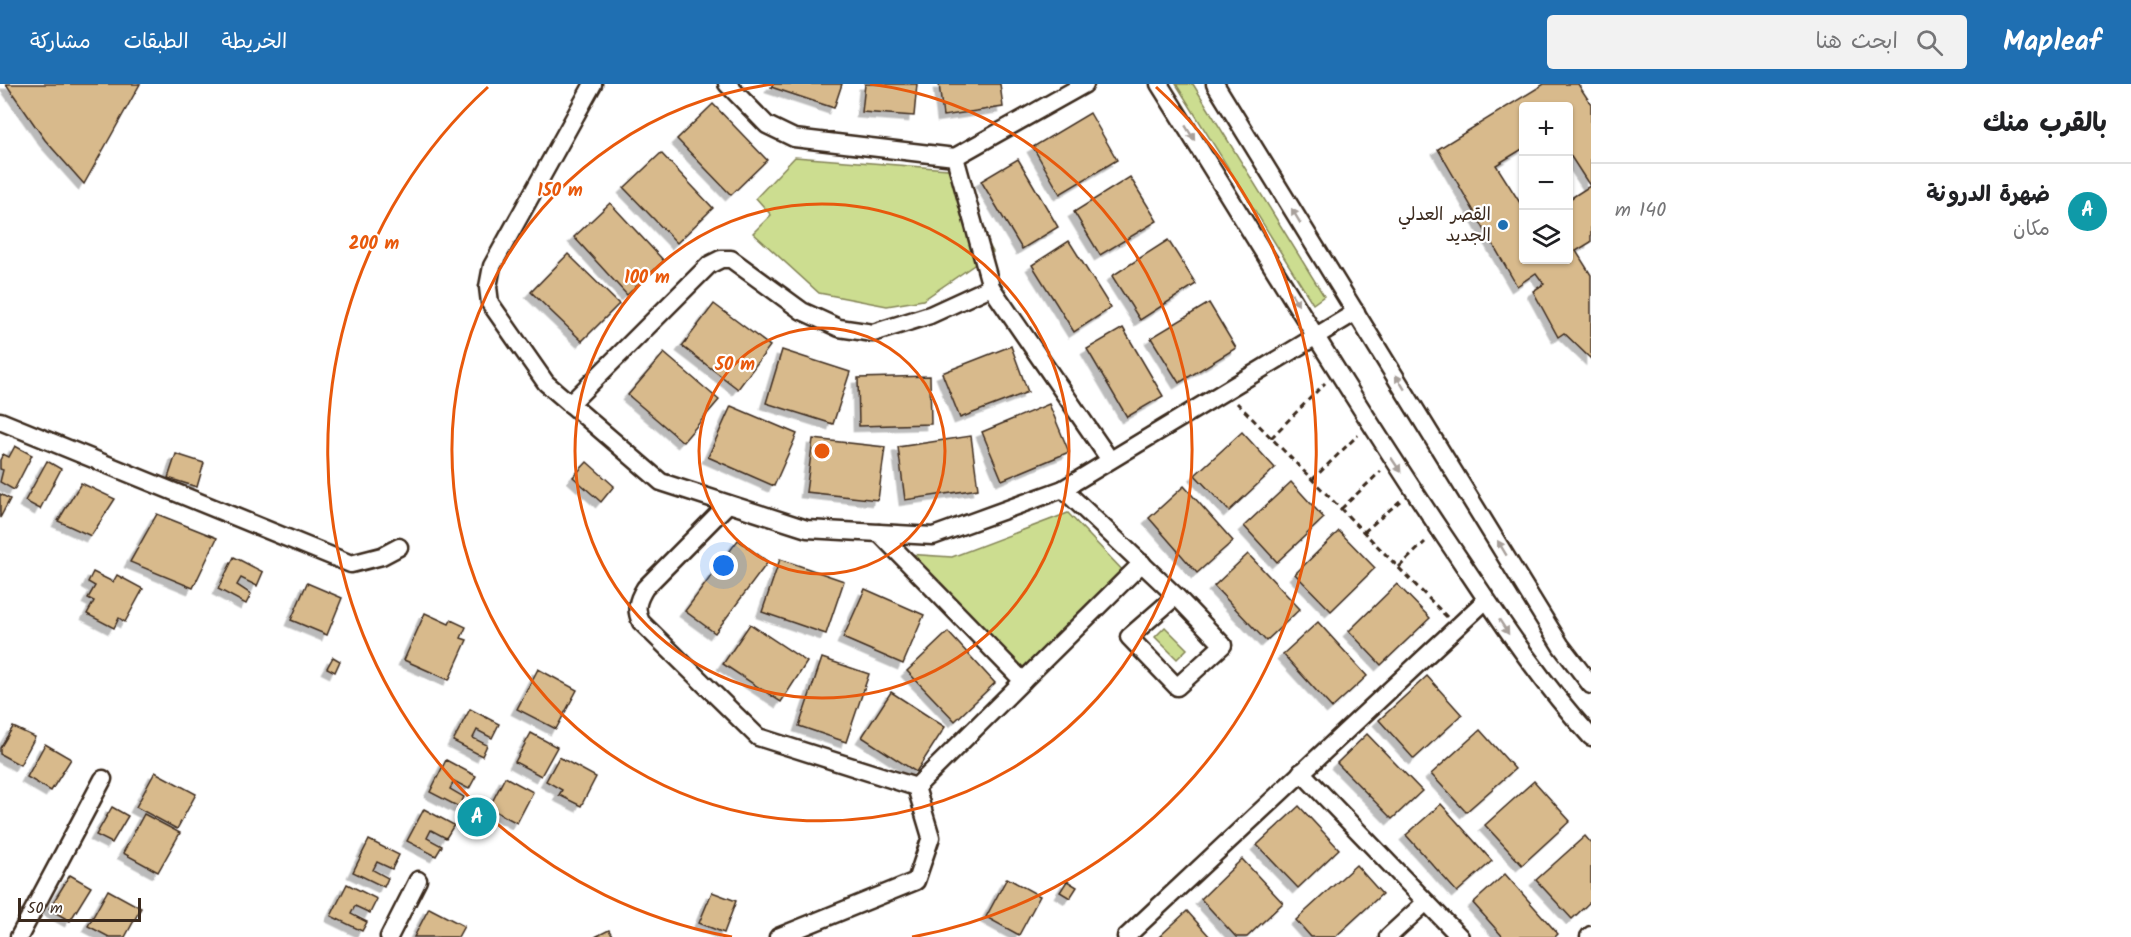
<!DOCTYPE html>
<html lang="ar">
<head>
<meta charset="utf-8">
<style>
	body { margin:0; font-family:Kalam,"Playpen Sans Arabic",sans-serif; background:#f2f2f2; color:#202124; direction:rtl }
	.controls { position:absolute; right:18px; top:18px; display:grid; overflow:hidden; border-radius:6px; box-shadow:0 2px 4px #0004 }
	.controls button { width:54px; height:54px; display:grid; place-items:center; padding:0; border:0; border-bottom:2px solid #e0e0e0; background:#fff; color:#202124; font:30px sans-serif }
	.scale { position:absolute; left:18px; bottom:15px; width:123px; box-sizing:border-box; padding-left:6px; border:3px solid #3b2a1e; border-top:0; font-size:16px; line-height:21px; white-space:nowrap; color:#3b2a1e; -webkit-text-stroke:4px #fff; paint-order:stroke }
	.you { position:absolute; left:724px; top:482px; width:21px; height:21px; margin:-15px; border:4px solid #fff; border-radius:50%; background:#1a73e8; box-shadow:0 0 0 9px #1a73e833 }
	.badge { display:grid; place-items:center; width:39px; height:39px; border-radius:50%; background:#1f6fb2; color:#fff; font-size:20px; font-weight:700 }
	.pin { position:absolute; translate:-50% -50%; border:3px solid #fff; box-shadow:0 2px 6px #0006 }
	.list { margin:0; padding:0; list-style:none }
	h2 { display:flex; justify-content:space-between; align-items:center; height:78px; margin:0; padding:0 24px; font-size:26px }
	h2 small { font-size:20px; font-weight:400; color:#757577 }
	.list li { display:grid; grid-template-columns:39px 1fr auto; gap:18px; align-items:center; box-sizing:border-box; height:96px; padding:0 24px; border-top:2px solid #e0e0e0 }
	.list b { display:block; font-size:22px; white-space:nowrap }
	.list p { margin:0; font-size:20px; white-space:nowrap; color:#757577 }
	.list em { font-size:20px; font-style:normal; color:#757577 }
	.icon { flex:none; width:33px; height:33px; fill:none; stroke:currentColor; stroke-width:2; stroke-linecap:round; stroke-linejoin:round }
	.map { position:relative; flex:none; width:1591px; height:853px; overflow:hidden; direction:ltr }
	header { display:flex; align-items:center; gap:36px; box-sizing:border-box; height:84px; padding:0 30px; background:#1f6fb2; color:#fff }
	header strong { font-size:28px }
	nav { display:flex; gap:33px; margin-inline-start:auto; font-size:21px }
	.search { width:420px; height:54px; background:#f2f2f2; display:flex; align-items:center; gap:15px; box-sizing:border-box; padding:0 21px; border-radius:6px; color:#757577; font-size:22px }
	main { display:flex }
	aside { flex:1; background:#fff }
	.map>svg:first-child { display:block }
	.green { fill:#ccdd90; stroke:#848457; stroke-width:1.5 }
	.building { fill:#d8ba8c; stroke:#3b2a1e; stroke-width:1.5; fill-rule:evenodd; filter:url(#shadow) }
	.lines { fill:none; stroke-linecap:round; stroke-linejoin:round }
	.minor-casing { stroke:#3b2a1e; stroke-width:21 }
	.path { stroke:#3b2a1e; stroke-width:3; stroke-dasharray:6 4.5; stroke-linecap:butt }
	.minor { stroke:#fff; stroke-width:16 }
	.oneway { fill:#a79f9a }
	.ring { fill:none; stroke:#e8590c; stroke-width:3 }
	.poi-dot { fill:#1f6fb2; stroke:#fff; stroke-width:2 }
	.labels { text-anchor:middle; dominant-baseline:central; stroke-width:4.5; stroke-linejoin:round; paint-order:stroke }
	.poi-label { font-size:18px; fill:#3b2a1e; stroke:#fff; text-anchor:end }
	.centre { fill:#e8590c; stroke:#fff; stroke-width:3 }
	.ring-label { font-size:18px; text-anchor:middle; font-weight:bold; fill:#e8590c; stroke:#fff; stroke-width:4.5; stroke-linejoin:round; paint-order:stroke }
</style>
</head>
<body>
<header>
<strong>Mapleaf</strong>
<div class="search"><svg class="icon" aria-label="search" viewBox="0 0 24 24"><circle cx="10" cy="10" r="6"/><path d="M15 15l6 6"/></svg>ابحث هنا</div>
<nav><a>الخريطة</a><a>الطبقات</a><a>مشاركة</a></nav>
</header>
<main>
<aside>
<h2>بالقرب منك<small></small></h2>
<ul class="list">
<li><span class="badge" style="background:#0f9aa8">A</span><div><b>ضهرة الدرونة</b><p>مكان</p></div><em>140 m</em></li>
</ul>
</aside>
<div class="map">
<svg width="1591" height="853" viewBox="0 0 1591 853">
	<defs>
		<filter id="shadow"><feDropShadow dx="-5.5" dy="5.5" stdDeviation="0" flood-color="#0004"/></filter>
	</defs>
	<rect width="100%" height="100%" fill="#fff"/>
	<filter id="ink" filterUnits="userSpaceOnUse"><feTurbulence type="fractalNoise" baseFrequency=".0167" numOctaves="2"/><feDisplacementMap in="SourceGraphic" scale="12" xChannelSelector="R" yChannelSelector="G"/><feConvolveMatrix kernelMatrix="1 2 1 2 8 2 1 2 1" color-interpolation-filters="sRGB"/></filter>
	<g filter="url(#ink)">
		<g class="green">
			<path d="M1176,0h17l131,212 -11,8z"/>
			<path d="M795,73l153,12 45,83 -70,48 -36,6 -68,-13 -66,-60 18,-18 -15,-17z"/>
			<path d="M1068,429l61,64 -97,94 -14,-5 -113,-112 47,3z"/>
			<path d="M1165,543l22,22 -10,10 -22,-22z"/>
		</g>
		<g class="building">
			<path d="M6,0h134l-56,100 -39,-44z"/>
			<path d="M773,0h69l-8,24 -63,-21z"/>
			<path d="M865,0h52l-3,32 -52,-4z"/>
			<path d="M939,0h61l3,23 -60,9z"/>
			<path d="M1544,0h34l13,20v138l-15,9 15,24v84l-27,-26 -6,4 -25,-46 11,-7 -8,-11 -19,13 -79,-137zM1524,22h44v46l22,34 -22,14v60h-44v-51l-28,-44 28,-17z"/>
			<path d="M713,20l54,56 -36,35 -54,-56z"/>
			<path d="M1090,29l27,47 -57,34 -27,-47z"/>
			<path d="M661,69l52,55 -36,35 -53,-55z"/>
			<path d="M1018,75l40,68 -36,22 -41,-68z"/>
			<path d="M1130,93l27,44 -57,34 -26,-43z"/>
			<path d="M610,119l54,58 -37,34 -53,-58z"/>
			<path d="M1168,156l28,44 -56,36 -28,-44z"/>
			<path d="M1069,157l42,67 -37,24 -42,-67z"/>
			<path d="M568,170l51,50 -37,37 -51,-49z"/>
			<path d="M1209,219l27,45 -57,35 -28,-45z"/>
			<path d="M714,220l56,42 -32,43 -56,-43z"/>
			<path d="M1123,244l40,68 -36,21 -40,-68z"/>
			<path d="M1011,262l17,46 -68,26 -18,-45z"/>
			<path d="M782,266l68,22 -17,52 -67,-21z"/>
			<path d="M664,269l55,47 -36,42 -55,-47z"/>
			<path d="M930,292l1,48 -72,2 -1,-48z"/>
			<path d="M1049,320l20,48 -67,28 -20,-48z"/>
			<path d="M731,322l66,28 -23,52 -66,-29z"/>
			<path d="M1242,348l33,36 -46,43 -34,-36z"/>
			<path d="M971,352l7,53 -73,11 -7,-53z"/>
			<path d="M813,355l72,8 -7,53 -72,-8z"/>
			<path d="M15,362l17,9 -18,35 -14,-8 3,-12 -3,-1v-9l3,-6 6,3z"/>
			<path d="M176,370l28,9 -7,24 -29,-9z"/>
			<path d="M47,377l14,8 -21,40 -15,-8z"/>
			<path d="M587,378l27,24 -13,16 -28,-25z"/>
			<path d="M1291,398l33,36 -47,44 -33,-36z"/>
			<path d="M81,399l34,16 -24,37 -33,-15z"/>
			<path d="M1184,402l49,55 -36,32 -48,-55z"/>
			<path d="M0,410l10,5 -10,19z"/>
			<path d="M157,430l60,24 -24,50 -63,-26z"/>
			<path d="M1339,447l36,37 -44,43 -36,-37z"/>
			<path d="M738,456l30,22 -53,71 -30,-22z"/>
			<path d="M1248,470l52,55 -34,32 -52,-55z"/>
			<path d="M234,473l29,15 -6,14 -16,-8 -4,7 14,9 -5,10 -28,-15z"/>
			<path d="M780,475l64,22 -18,53 -64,-22z"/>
			<path d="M93,488l20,10 4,-7 26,14 -18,33 -6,-4 -5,10 -27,-14 7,-13 -6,-3 7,-12 -7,-4z"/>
			<path d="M307,499l35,15 -15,37 -36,-15z"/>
			<path d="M1397,500l33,34 -49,47 -32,-34z"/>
			<path d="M865,505l59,26 -21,49 -60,-26z"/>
			<path d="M425,529l24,11 2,-4 15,7 -5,11 6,2 -18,40 -45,-20z"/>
			<path d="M1318,538l49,54 -35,32 -49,-54z"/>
			<path d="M750,540l57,38 -26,40 -58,-38z"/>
			<path d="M948,548l47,51 -40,38 -48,-50z"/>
			<path d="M333,573l7,4 -5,11 -8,-4z"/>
			<path d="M822,574l47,16 -23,68 -47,-16z"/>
			<path d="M538,585l39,21 -21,39 -39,-20z"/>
			<path d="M1427,592l35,39 -48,44 -35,-39z"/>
			<path d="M891,608l54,35 -29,45 -54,-35z"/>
			<path d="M470,625l29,15 -7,14 -15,-8 -4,8 14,7 -5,11 -29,-15z"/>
			<path d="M13,643l22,10 -15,28 -20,-11v-6z"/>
			<path d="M1480,646l35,39 -49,43 -35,-38z"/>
			<path d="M531,649l26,14 -16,29 -26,-14z"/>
			<path d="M1367,650l55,57 -30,28 -55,-56z"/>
			<path d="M45,660l26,15 -20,32 -24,-14z"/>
			<path d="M559,673l37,20 -15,29 -22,-11 3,-5 -16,-9z"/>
			<path d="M446,676l30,16 -7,13 -15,-8 -4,8 14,8 -5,10 -29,-15z"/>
			<path d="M155,688l41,22 -19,35 -41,-22z"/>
			<path d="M505,693l28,15 -16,31 -28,-15z"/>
			<path d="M1534,697l36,40 -48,44 -37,-40z"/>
			<path d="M1441,720l51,57 -35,31 -51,-57z"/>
			<path d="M1299,722l40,43 -41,39 -41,-43z"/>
			<path d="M112,723l16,9 -16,27 -16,-8z"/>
			<path d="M424,725l30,16 -8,13 -15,-8 -4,8 15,8 -6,10 -29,-15z"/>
			<path d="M144,730l36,19 -22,39 -35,-19z"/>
			<path d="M1585,752l6,7v58l-19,18 -36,-39z"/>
			<path d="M369,756l30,15 -7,14 -15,-7 -4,8 15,8 -4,9 -31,-15z"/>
			<path d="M1242,775l41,44 -36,34h-11l-35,-38z"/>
			<path d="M1356,781l26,29 -47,43h-24l-15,-17z"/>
			<path d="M1505,790l53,60 -3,3h-52l-30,-34z"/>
			<path d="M70,791l21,12 -21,34 -21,-12z"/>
			<path d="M1007,794l33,18 -21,39 -33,-18z"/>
			<path d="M1067,797l10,6 -7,11 -10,-6z"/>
			<path d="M347,800l30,15 -7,14 -15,-7 -4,8 16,8 -5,9 -31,-15z"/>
			<path d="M108,806l33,18 -16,29h-16l-21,-11z"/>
			<path d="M712,808l24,9 -12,32 -25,-10z"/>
			<path d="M429,824l35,18 -6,11h-44z"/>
			<path d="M1187,827l23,26h-51z"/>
			<path d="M609,846l4,7h-18z"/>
		</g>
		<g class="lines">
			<defs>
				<g id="minor">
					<path d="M593,0l-101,182 -4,21 2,16 56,80 115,99 146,47 126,7 130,-47 293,-177"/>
					<path d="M727,0l40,41 27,13 161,19 36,130"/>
					<path d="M1159,0c95,151 186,304 285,452 48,71 89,137 147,201"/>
					<path d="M1215,0l346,562 30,39"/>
					<path d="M955,73l130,-73"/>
					<path d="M570,320l139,-139 12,-6h10l71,52 37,17 34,5 57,-18 61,-28 119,173"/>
					<path d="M0,337l351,143 31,-8 17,-9"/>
					<path d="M1063,405l113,107 47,49 -46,42 -48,-50 47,-41"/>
					<path d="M728,420l-83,84c-8,13 -10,21 -4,34l117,115 158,50 15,50 -15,44 -138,56"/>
					<path d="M879,449l144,148"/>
					<path d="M1301,688l159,165"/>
					<path d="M916,703l226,-224"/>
					<path d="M19,853l84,-158"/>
					<path d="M389,853l29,-57"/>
					<path d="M1126,853l360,-337"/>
					<path d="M1388,853l38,-35"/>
					<path d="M1589,853l2,-2"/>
				</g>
			</defs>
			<use href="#minor" class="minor-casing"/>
			<g class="path">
				<path d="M1237,319l210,214"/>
				<path d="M1271,354l54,-55"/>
				<path d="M1312,396l46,-45"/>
				<path d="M1341,425l40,-38"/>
				<path d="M1364,448l36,-31"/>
				<path d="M1399,483l26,-25"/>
			</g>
			<use href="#minor" class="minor"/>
		</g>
		<defs><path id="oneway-solid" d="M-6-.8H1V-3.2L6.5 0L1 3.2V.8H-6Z" transform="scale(1.5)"/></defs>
		<g class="oneway">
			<use href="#oneway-solid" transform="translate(1190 49) rotate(58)"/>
			<use href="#oneway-solid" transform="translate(1296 132) rotate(-121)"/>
			<use href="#oneway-solid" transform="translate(1294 214) rotate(59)"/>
			<use href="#oneway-solid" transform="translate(1400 298) rotate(-122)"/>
			<use href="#oneway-solid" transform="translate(1396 381) rotate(56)"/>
			<use href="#oneway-solid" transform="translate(1502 464) rotate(-121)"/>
			<use href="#oneway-solid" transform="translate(1504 543) rotate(57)"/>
		</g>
	</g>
	<g class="ring">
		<circle cx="822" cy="367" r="123"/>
		<circle cx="822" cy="367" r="247"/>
		<path d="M870 0A370 370 0 1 1 774 0"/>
		<path d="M732 853A494 494 0 0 1 488 3M1156 3A494 494 0 0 1 912 853"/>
	</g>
	<circle class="poi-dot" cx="1503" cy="141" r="6"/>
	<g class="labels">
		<g class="poi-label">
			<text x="1491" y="131">القصر العدلي<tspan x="1491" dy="21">الجديد</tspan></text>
		</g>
	</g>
	<circle cx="822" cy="367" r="9" class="centre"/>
	<g class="ring-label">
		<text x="560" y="112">150 m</text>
		<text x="374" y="165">200 m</text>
		<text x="647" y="199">100 m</text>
		<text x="735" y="286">50 m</text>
	</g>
</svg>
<div class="controls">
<button>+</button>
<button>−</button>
<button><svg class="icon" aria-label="layers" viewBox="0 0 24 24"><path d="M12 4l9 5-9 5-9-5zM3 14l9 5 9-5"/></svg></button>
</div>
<div class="scale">50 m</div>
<div class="you"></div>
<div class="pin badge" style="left:477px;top:733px;background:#0f9aa8">A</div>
</div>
</main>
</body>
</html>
